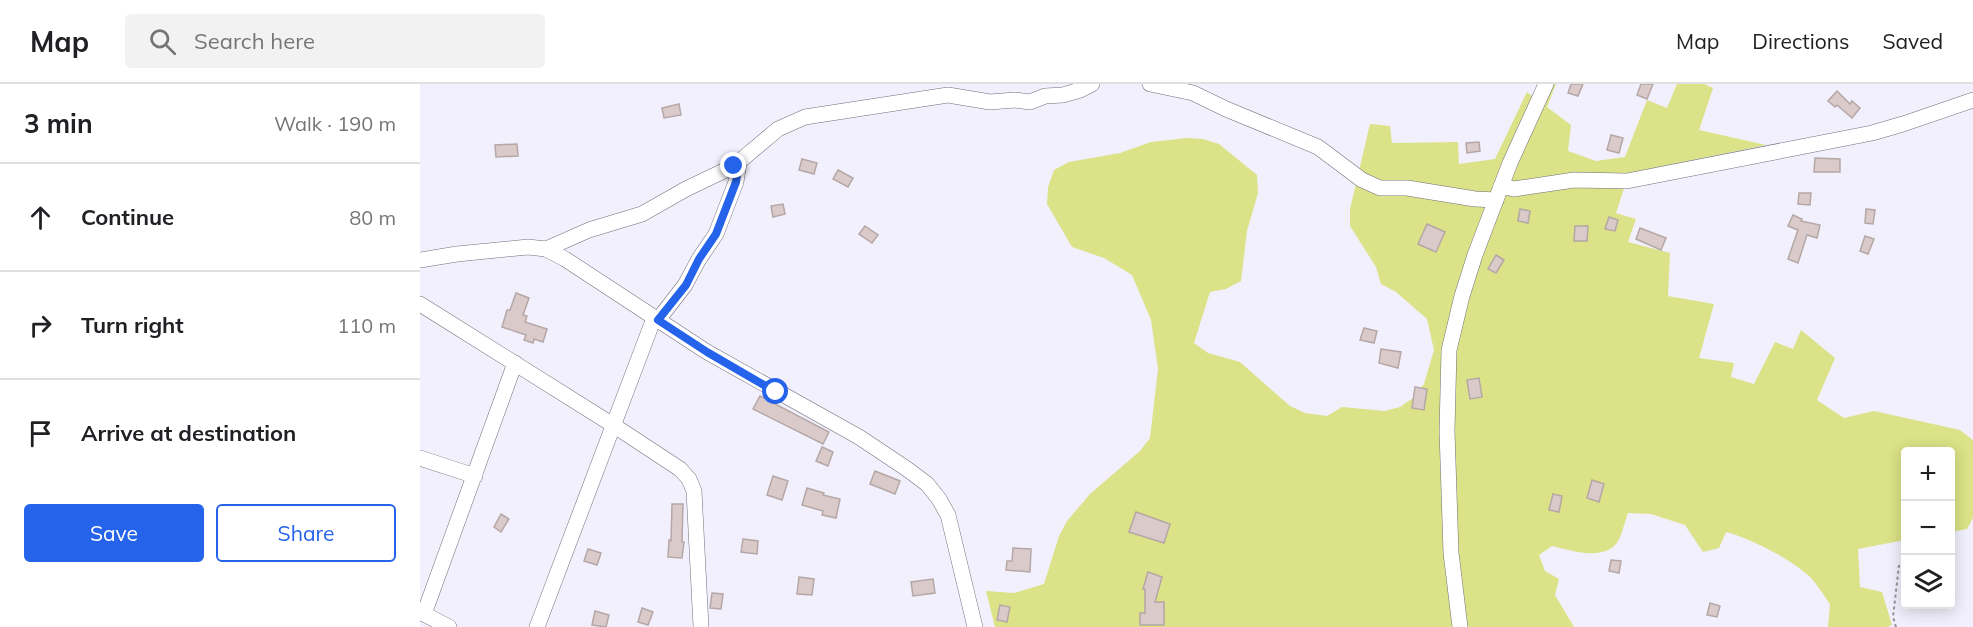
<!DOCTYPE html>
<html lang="en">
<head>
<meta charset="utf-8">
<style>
	body { margin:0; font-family:Mulish,sans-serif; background:#f2f2f2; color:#202124 }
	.controls { position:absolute; right:18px; bottom:18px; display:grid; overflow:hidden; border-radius:6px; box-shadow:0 3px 15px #0003 }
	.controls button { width:54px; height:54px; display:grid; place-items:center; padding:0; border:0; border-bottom:2px solid #e0e0e0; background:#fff; color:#202124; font:30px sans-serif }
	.stop { position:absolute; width:18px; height:18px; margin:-14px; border:4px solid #2563eb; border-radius:50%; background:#fff }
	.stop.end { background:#2563eb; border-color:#fff; box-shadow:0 2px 6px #0008 }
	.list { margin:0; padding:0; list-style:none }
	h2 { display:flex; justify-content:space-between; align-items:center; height:78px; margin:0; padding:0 24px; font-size:26px }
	h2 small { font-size:20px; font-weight:400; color:#757577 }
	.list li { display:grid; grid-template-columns:39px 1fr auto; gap:18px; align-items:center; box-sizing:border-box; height:108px; padding:0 24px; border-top:2px solid #e0e0e0 }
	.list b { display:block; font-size:22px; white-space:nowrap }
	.list em { font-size:20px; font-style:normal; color:#757577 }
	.actions { display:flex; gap:12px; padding:18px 24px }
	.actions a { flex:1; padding:14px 0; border:2px solid #2563eb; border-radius:6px; text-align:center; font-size:21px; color:#2563eb }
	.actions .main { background:#2563eb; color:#fff }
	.icon { flex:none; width:33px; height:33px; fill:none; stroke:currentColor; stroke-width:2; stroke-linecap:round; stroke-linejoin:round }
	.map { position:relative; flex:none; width:1553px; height:543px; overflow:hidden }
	header { display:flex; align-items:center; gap:36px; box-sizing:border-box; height:84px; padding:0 30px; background:#fff; border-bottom:2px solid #e0e0e0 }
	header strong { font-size:28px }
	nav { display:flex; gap:33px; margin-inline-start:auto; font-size:21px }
	.search { width:420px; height:54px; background:#f2f2f2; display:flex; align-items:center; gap:15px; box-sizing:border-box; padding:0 21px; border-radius:6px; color:#757577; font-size:22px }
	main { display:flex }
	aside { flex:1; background:#fff }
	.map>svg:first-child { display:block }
	.green { fill:#dbe287 }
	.building { fill:#dacbca; stroke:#b5a7a6; stroke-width:1.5 }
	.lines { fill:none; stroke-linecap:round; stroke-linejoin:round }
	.minor-casing { stroke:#716f7a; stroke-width:16 }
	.path { stroke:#93929b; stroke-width:2; stroke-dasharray:3 3; stroke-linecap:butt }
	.minor { stroke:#fff; stroke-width:15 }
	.route { stroke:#2563eb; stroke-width:8 }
</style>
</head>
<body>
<header>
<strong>Map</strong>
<div class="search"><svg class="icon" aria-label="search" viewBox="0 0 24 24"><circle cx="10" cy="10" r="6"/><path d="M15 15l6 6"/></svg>Search here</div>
<nav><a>Map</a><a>Directions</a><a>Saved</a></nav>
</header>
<main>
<aside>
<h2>3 min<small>Walk · 190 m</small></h2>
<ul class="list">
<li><svg class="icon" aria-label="ahead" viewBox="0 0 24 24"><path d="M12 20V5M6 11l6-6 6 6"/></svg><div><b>Continue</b></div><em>80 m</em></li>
<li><svg class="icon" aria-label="right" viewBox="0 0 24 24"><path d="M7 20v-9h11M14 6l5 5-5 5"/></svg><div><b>Turn right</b></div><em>110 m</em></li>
<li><svg class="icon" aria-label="arrive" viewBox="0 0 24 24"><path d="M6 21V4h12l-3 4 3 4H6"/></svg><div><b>Arrive at destination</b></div></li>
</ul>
<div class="actions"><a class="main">Save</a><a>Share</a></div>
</aside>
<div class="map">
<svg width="1553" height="543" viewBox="0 0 1553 543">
	<rect width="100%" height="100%" fill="#f2f0fd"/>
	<path class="green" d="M1118,0h18l-9,23 24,18 -3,26 28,10 29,-4 22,-57 20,8 10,-24h27l9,4 -14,42 67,15 -137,28 -13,40 20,6 -8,23 42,11 -2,43 46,8 -15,54 35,5 -3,14 23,7 21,-42 18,7 8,-19 34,28 -18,42 27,18 30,-7 86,19 13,10v78l-6,11 -16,3 -1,-80h-44l-1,88 -47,9 2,38 22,5 10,33 -5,2h-59l2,-23c-6,-8 -12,-19 -20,-27 -17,-17 -60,-39 -84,-45l-7,16 -16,4 -18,-27 -34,-11 -23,-1c-3,8 -7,25 -12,31 -15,17 -46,6 -64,2l-13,9 6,16 14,8 -4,16 19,32h-579l-9,-36 28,2 30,-9 15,-48 8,-15 23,-27 50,-43 10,-13 8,-69 -7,-49 -19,-45 -28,-17 -32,-11 -25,-43 1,-17 6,-17 15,-8 51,-9 31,-11 36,-4 16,1 16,5 38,31 1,18 -11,38 -6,50 -15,8 -16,3 -16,51 14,10 32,9 50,44 15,7 22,3 15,-9 43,4 15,-4 13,-9 11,-14 10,-34 -7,-31 -31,-27 -15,-8 -5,-17 -26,-41v-17l20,-85 20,2 2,17 66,-1 1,22 36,-5 32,-67 5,4z"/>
	<g class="building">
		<path d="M1151,0h12l-5,12 -10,-3z"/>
		<path d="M1221,0h12l-6,15 -10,-4z"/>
		<path d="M1417,7l13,13 2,-3 8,7 -8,10 -15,-13 -2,2 -7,-6z"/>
		<path d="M259,20l2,11 -17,3 -2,-10z"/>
		<path d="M1191,51l12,3 -4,15 -12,-3z"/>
		<path d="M1059,58l1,9 -13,2 -1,-10z"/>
		<path d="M97,60l1,12 -22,1 -1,-12z"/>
		<path d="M1395,74l25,1v13h-26z"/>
		<path d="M382,75l15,4 -3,11 -15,-4z"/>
		<path d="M418,86l15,8 -5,9 -15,-8z"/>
		<path d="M1379,109h12l-1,12 -12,-1z"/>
		<path d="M363,120l2,10 -12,3 -2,-11z"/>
		<path d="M1100,125l10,2 -2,12 -10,-2z"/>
		<path d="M1446,125l9,1 -2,14 -8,-1z"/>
		<path d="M1373,131l9,4 -1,2 19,4 -3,13 -10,-3 -9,28 -10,-4 10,-29 -10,-4z"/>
		<path d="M1189,133l9,3 -3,11 -10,-2z"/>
		<path d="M1007,140l18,8 -9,20 -18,-8z"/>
		<path d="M445,142l13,9 -6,8 -13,-9z"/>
		<path d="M1155,142h13l-1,15h-13z"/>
		<path d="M1220,144l26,10 -5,12 -25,-11z"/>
		<path d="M1445,152l9,3 -6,15 -8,-3z"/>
		<path d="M1076,171l8,5 -8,13 -8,-4z"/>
		<path d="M96,209l13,5 -6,17 4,1 -2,6 22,7 -4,13 -9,-3 -1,4 -9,-3 2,-5 -24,-8 5,-17h3z"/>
		<path d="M944,244l13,3 -3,12 -14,-3z"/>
		<path d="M961,265l20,3 -3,16 -19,-5z"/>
		<path d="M1059,294l3,19 -12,2 -3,-19z"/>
		<path d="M995,303l12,2 -3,21 -12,-2z"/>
		<path d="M340,312l69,36 -6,12 -70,-35z"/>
		<path d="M402,363l11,5 -5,14 -12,-5z"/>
		<path d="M455,387l25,10 -5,13 -25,-10z"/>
		<path d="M353,392l15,5 -6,19 -15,-5z"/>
		<path d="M1172,396l12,4 -5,18 -12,-4z"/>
		<path d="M387,404l17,5 -1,2 17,4 -4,19 -14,-3 1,-4 -21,-6z"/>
		<path d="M1133,410l9,2 -3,16 -10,-2z"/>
		<path d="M252,420h11l-1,38h2l-2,16 -14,-1 1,-17 2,1z"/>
		<path d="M716,428l34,12 -6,19 -35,-11z"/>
		<path d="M81,430l8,5 -8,13 -7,-5z"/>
		<path d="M323,455l15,2 -1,13 -16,-2z"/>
		<path d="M593,464l18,1 -1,23 -24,-2 1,-9h5z"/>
		<path d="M168,465l13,4 -4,12 -13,-4z"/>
		<path d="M1191,476l10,1 -2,12 -10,-2z"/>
		<path d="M728,488l14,5 -7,25h9v23h-24v-12h5v-24h-2z"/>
		<path d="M379,493l15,2 -2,16 -15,-1z"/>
		<path d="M513,495l2,14 -22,3 -2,-14z"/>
		<path d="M292,509l11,1 -2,15 -11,-1z"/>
		<path d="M1290,519l10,3 -3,11 -10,-2z"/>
		<path d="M580,521l10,2 -3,15 -10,-2z"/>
		<path d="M222,524l11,4 -5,13 -10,-3z"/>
		<path d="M175,527l14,4 -3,12 -14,-2z"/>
	</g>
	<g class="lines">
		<defs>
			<g id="minor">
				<path d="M730,0l43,9 33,16 92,38 44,33 18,8h27l68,11 21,1"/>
				<path d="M1081,102l13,3 60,-9 53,1 245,-48 31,-9 70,-24"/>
				<path d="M126,165l43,-19 53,-16 44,-25 48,-23 44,-37 27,-12 143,-22 42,7 25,-2 15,2 15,-6 18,-1 17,-5 12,-6"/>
				<path d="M0,176l37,-6 71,-7 18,2 19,10 142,93 152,85 48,32 20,15 12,15 9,16 27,112"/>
				<path d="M0,220l193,121 67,44 9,10 5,12 7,136"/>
				<path d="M238,236l27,-35 14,-26 17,-25 20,-52 3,-20"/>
				<path d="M0,374l55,18"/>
				<path d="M0,528l29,15"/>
				<path d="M4,530l91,-251"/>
				<path d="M117,543l117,-309"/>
				<path d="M1040,543l-9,-74 -4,-122 2,-81 13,-54 13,-41 35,-92 36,-79"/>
			</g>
		</defs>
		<use href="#minor" class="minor-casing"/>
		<path class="path" d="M1476,543l-3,-10 6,-52"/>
		<use href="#minor" class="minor"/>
	</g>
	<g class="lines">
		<path class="route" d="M314,82l5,-4 -3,20 -20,52 -17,25 -13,26 -28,35 49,32 69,40"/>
	</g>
</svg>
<div class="controls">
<button>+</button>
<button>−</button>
<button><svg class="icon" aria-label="layers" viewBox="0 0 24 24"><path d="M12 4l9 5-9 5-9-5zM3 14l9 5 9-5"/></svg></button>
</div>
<div class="stop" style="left:356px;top:308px"></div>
<div class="stop end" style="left:314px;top:82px"></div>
</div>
</main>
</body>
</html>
